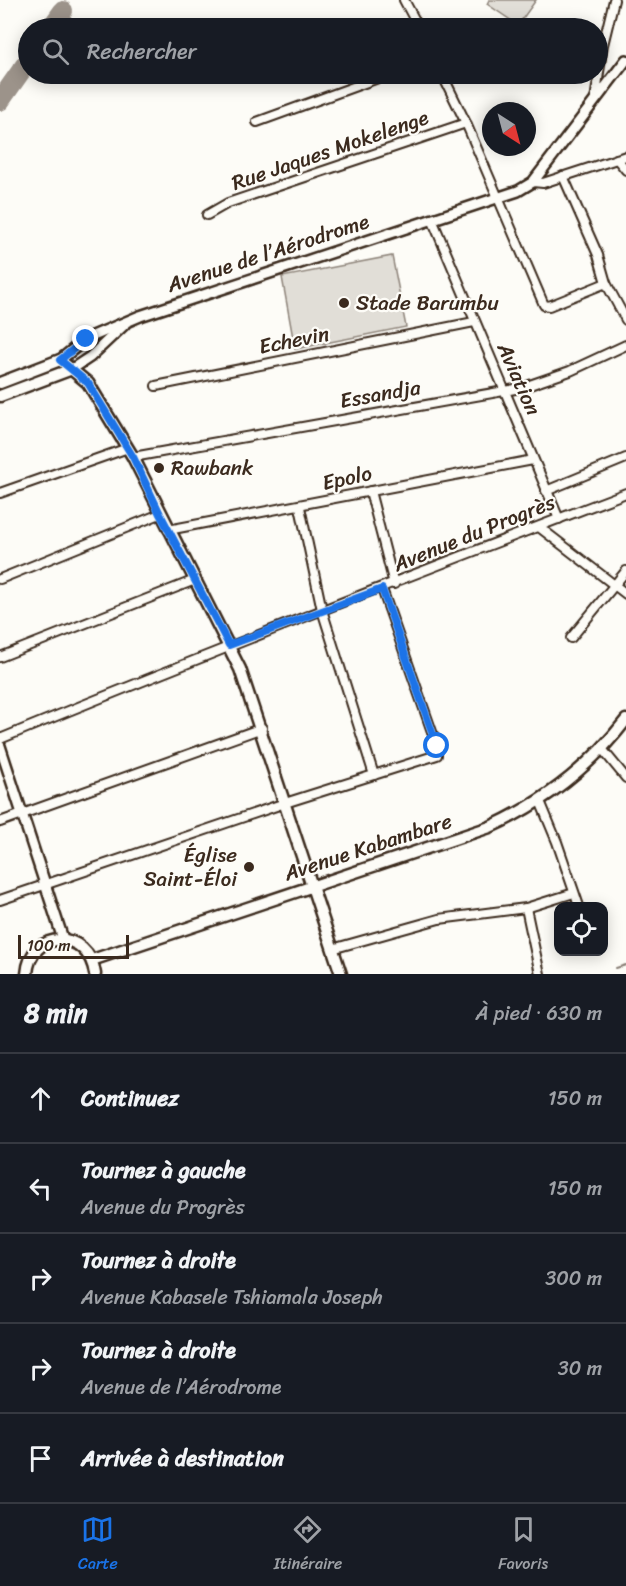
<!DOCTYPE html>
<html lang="fr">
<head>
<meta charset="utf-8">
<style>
	body { margin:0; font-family:Sriracha,sans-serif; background:#242831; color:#f1f3f6 }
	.controls { position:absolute; right:18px; bottom:18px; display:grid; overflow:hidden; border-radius:12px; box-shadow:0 3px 15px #0003 }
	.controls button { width:54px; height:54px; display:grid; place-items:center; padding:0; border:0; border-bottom:2px solid #363941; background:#171b24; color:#f1f3f6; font:30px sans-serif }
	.compass { position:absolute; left:482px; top:102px; width:54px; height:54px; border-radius:50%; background:#171b24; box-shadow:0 3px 15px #0003; rotate:144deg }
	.scale { position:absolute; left:18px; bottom:15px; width:111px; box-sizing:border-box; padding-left:6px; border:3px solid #3b2a1e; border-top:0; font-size:16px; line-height:21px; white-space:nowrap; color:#3b2a1e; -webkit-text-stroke:4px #fdfcf7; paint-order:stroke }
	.stop { position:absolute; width:18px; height:18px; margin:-14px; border:4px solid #1a73e8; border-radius:50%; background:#fff }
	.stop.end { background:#1a73e8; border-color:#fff; box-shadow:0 2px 6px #0008 }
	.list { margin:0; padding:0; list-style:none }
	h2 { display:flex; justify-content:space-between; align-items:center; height:78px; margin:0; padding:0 24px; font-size:26px }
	h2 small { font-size:20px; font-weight:400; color:#9ea1a6 }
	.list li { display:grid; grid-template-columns:39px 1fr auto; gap:18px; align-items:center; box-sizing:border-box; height:90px; padding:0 24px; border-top:2px solid #363941 }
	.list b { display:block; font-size:22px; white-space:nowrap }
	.list p { margin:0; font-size:20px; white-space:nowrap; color:#9ea1a6 }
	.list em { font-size:20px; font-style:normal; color:#9ea1a6 }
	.icon { flex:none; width:33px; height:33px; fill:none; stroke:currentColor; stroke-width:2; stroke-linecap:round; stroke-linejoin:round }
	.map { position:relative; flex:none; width:626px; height:974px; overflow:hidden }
	.search { position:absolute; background:#171b24; box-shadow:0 3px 15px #0003; left:18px; right:18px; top:18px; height:66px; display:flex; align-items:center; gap:15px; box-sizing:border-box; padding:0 21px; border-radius:33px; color:#9ea1a6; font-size:22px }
	.sheet { height:528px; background:#171b24 }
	nav { display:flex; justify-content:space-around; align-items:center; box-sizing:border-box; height:84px; border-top:2px solid #363941; background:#171b24; font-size:16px; color:#9ea1a6 }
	nav a { display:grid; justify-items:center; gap:3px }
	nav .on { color:#1a73e8 }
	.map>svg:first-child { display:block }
	.green { fill:#e1ded7; stroke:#8e847a; stroke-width:1.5 }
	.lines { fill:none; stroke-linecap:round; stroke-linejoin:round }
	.stream { stroke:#887d74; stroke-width:2 }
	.taxiway { stroke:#9c938a; stroke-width:20 }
	.minor-casing { stroke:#3b2a1e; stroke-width:12 }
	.tertiary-casing { stroke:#3b2a1e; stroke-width:14 }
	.secondary-casing { stroke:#3b2a1e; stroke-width:15 }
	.minor { stroke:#fdfcf7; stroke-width:8 }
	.tertiary { stroke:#fdfcf7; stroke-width:9 }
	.secondary { stroke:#fdfcf7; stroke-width:10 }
	.route { stroke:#1a73e8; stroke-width:8 }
	.poi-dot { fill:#3b2a1e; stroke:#fdfcf7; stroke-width:2 }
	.labels { text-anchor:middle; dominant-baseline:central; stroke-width:4.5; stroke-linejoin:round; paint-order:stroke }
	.street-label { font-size:21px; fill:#3b2a1e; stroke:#fdfcf7 }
	.poi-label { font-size:21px; fill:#3b2a1e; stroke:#fdfcf7; text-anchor:start }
</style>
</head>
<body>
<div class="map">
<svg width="626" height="974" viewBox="0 0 626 974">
	<rect width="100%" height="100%" fill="#fdfcf7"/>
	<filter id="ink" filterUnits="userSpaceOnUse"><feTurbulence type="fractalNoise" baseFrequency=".0167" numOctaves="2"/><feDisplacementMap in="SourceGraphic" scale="12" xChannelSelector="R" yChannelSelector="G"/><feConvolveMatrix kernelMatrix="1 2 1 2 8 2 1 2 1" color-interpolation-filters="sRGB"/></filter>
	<g filter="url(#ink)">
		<g class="green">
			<path d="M489,0h47l-18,25 -31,-21z"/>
			<path d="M392,256l14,71 -111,22 -13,-72z"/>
		</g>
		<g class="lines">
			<path class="stream" d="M616,968l10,-3"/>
			<g class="taxiway">
				<path d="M51,28l12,-17"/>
				<path d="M0,101l28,-40"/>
			</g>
			<defs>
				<g id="minor">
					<path d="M404,0l15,28"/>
					<path d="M442,74l24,49 78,182 5,1 57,-23"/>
					<path d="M595,100l8,-55 11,-45"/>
					<path d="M257,122l132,-48"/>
					<path d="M617,159l9,11"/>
					<path d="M563,176l35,79 8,28 20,37"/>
					<path d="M533,182l10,1 83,-27"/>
					<path d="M207,215l21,-12 238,-80"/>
					<path d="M432,219l127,300"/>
					<path d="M156,386l318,-64"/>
					<path d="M133,457l388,-69 49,-17 56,-26"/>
					<path d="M370,491l24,93"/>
					<path d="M546,491l80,-33"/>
					<path d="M0,493l128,-45"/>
					<path d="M300,507l22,103 52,165"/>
					<path d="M539,527l87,67"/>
					<path d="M168,530l365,-70"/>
					<path d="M0,579l160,-65"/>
					<path d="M571,638l55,-67"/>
					<path d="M0,657l195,-77"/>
					<path d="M0,739c207,-85 416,-166 626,-246"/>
					<path d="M603,750l23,28"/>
					<path d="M540,801l17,41 22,64"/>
					<path d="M0,822l262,-94"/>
					<path d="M0,900l285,-97 152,-48v-9l-55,-157"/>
					<path d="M526,908l14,66"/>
					<path d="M332,949l107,-30 87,-11 48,-15"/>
				</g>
				<g id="tertiary">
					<path d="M60,360l26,-21 54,-23 378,-125 15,-9 93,-122"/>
					<path d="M72,369l18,-12 34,-32"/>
					<path d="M0,746l63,193"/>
				</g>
				<g id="secondary">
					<path d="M0,383l60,-23 28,23 45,74 107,212 101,305"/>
					<path d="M0,396l72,-27"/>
					<path d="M92,960l398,-133c55,-25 99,-59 136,-107"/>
					<path d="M27,974c3,-45 62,-46 68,0"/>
				</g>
			</defs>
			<use href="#minor" class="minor-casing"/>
			<use href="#tertiary" class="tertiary-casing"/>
			<use href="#secondary" class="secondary-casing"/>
			<use href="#minor" class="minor"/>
			<use href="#tertiary" class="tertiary"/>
			<use href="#secondary" class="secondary"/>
		</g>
	</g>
	<g class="lines" filter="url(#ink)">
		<path class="route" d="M86,339l-26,21 28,23 45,74 27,57 69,131 153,-56 55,157"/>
	</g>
	<g class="poi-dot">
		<circle cx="344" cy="303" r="6"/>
		<circle cx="159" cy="468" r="6"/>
		<circle cx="249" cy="867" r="6"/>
	</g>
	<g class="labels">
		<g class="street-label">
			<text transform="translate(330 150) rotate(-19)">Rue Jaques Mokelenge</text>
			<text transform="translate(268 253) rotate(-18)">Avenue de l’Aérodrome</text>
			<text transform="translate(294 340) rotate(-11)">Echevin</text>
			<text transform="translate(519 379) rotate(66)">Aviation</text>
			<text transform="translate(380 394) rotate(-10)">Essandja</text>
			<text transform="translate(347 478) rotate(-12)">Epolo</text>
			<text transform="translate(474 533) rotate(-22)">Avenue du Progrès</text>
			<text transform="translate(368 847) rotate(-18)">Avenue Kabambare</text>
		</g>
		<g class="poi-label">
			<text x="356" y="303">Stade Barumbu</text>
			<text x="171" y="468">Rawbank</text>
			<text x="237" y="855" text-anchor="end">Église<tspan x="237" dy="24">Saint-Éloi</tspan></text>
		</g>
	</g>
</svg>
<div class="controls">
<button><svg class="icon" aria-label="locate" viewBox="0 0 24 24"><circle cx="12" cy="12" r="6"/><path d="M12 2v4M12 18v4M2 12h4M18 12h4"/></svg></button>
</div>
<svg class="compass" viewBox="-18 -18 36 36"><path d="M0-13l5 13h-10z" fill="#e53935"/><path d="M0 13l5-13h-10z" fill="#9ea1a6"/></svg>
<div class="scale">100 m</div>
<div class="stop" style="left:437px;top:746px"></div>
<div class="stop end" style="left:86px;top:339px"></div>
<div class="search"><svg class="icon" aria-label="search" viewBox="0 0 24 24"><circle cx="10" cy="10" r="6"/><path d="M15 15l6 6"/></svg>Rechercher</div>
</div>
<section class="sheet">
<h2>8 min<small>À pied · 630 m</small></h2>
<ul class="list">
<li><svg class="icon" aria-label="ahead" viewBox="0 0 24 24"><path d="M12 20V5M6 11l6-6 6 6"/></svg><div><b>Continuez</b></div><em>150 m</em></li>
<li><svg class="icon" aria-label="left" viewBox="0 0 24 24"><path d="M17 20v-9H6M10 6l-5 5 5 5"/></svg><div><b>Tournez à gauche</b><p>Avenue du Progrès</p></div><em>150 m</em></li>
<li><svg class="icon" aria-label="right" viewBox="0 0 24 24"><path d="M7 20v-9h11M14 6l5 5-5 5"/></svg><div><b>Tournez à droite</b><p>Avenue Kabasele Tshiamala Joseph</p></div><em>300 m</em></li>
<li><svg class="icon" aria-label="right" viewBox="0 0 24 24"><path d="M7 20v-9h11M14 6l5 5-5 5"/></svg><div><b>Tournez à droite</b><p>Avenue de l’Aérodrome</p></div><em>30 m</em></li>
<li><svg class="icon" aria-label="arrive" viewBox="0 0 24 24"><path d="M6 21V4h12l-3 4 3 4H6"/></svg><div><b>Arrivée à destination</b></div></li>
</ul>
</section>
<nav>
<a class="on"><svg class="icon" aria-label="map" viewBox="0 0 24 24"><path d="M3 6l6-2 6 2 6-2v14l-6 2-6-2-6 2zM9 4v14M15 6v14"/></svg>Carte</a>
<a><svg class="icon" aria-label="directions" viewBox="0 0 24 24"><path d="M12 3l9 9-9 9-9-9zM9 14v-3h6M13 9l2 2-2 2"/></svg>Itinéraire</a>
<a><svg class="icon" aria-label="saved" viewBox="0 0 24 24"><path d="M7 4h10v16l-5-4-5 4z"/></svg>Favoris</a>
</nav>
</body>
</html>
